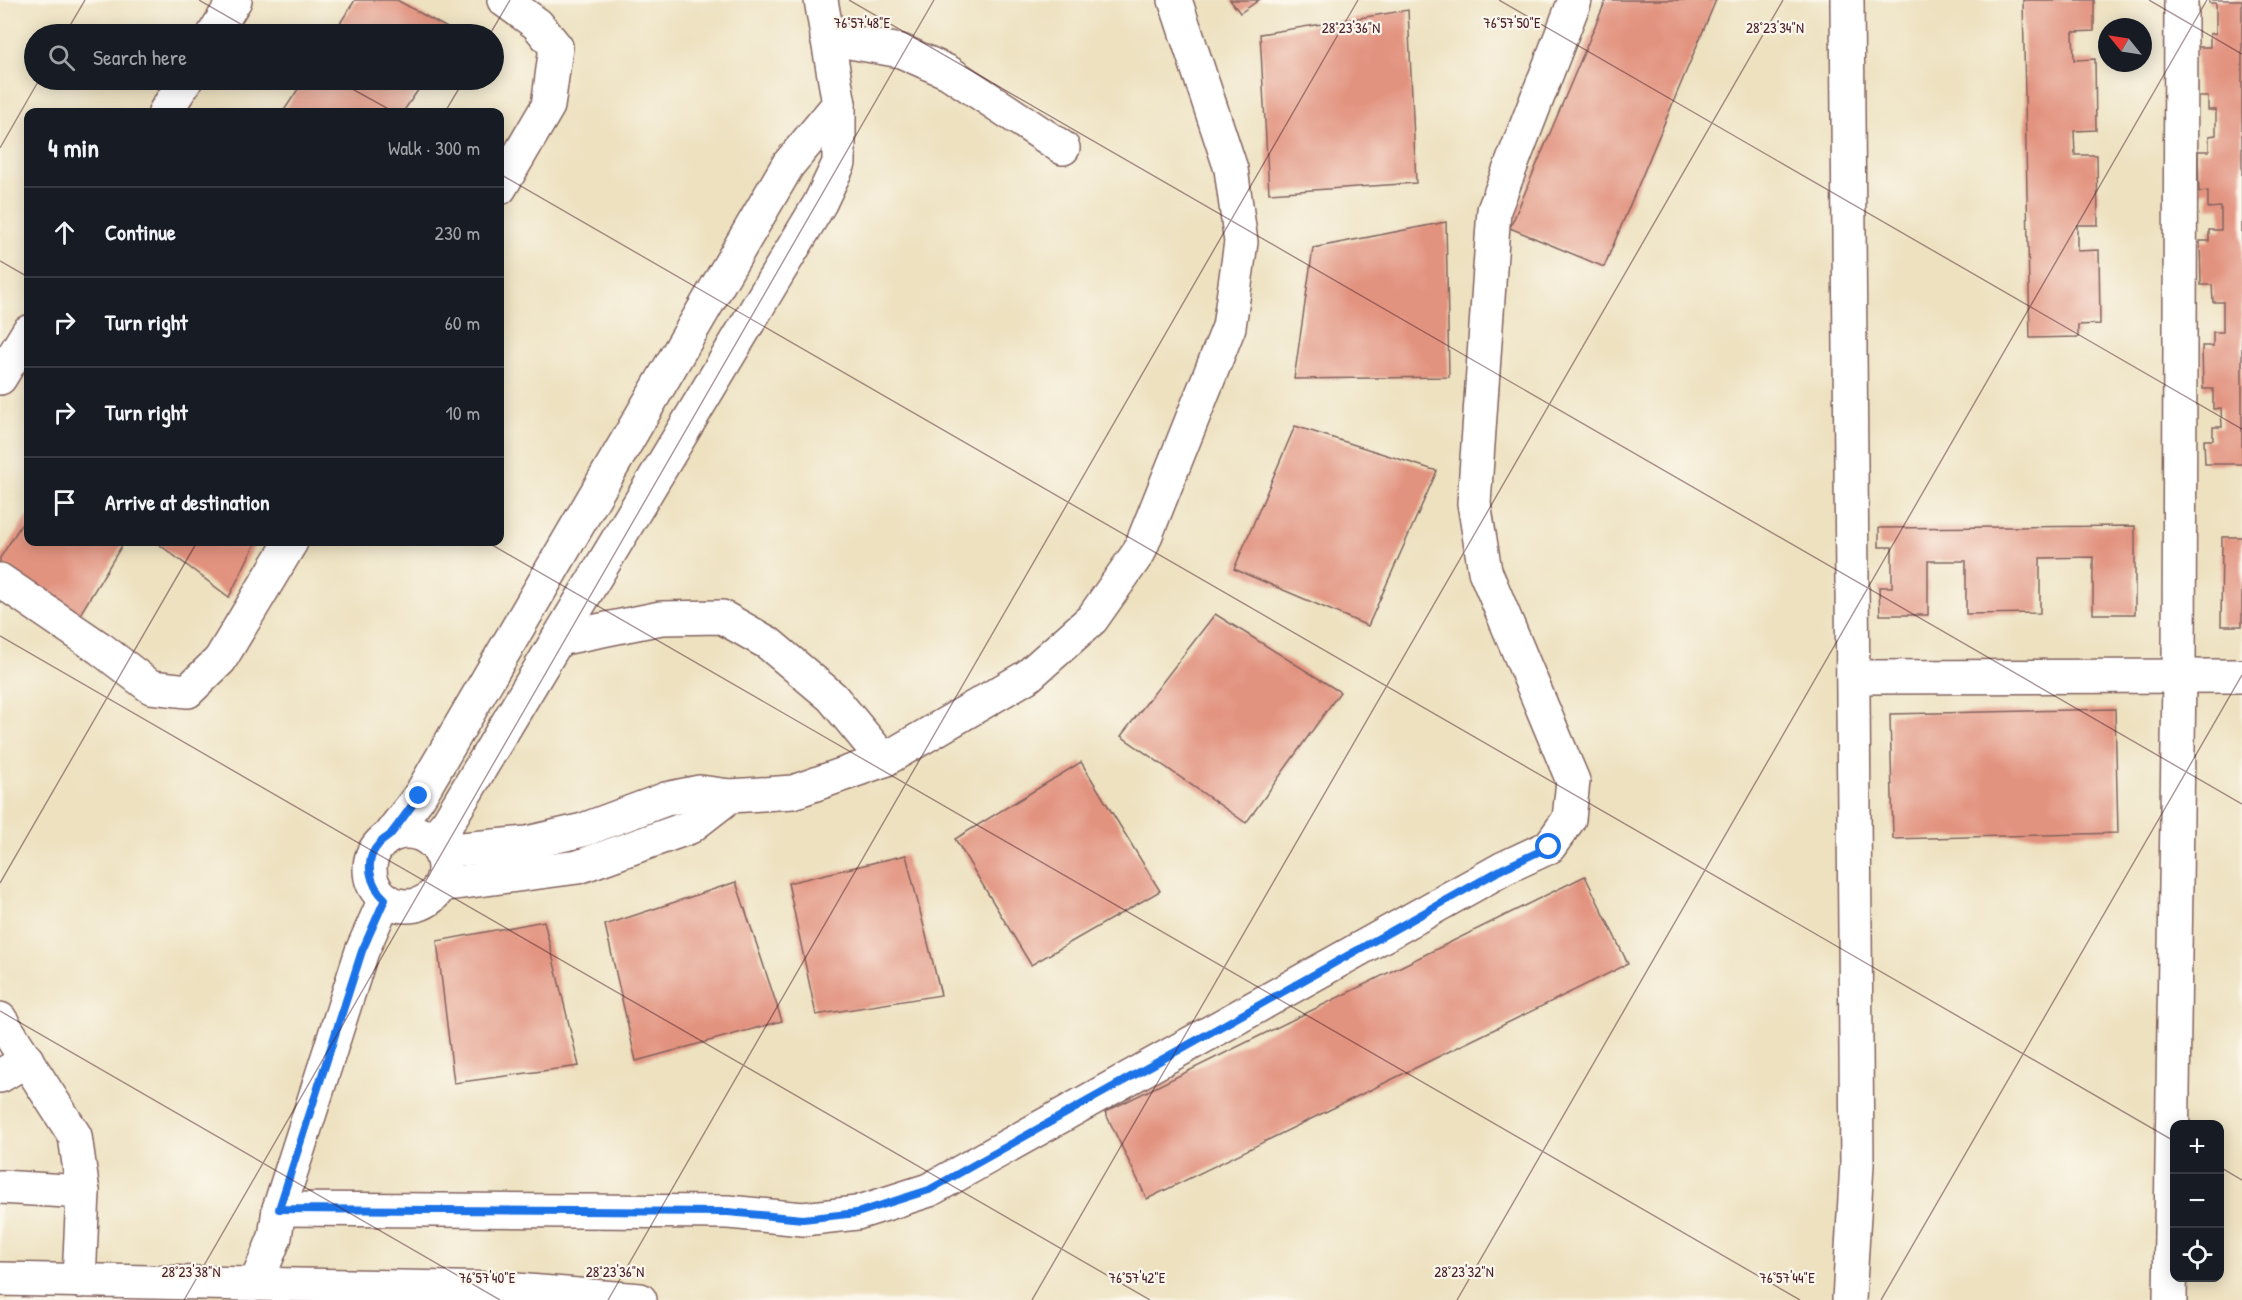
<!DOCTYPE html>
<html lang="en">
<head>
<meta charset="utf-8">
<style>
	body { margin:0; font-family:"Patrick Hand",sans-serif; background:#242831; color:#f1f3f6 }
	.controls { position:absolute; right:18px; bottom:18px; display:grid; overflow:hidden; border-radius:12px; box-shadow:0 3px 15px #0003 }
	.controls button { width:54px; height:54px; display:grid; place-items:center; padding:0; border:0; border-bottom:2px solid #363941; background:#171b24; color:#f1f3f6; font:30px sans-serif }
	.compass { position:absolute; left:2098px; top:18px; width:54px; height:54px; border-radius:50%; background:#171b24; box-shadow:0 3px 15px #0003; rotate:300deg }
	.stop { position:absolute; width:18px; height:18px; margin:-14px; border:4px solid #1a73e8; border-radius:50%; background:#fff }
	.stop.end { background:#1a73e8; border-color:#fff; box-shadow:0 2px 6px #0008 }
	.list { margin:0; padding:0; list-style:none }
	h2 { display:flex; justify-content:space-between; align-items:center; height:78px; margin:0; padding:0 24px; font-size:26px }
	h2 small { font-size:20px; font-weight:400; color:#9ea1a6 }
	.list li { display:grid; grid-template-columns:39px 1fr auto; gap:18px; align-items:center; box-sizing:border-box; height:90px; padding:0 24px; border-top:2px solid #363941 }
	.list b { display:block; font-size:22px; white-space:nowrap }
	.list em { font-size:20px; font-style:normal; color:#9ea1a6 }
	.icon { flex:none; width:33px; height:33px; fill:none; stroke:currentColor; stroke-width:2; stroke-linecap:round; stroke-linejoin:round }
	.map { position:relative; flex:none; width:2242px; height:1300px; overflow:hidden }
	.search { position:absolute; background:#171b24; box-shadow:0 3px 15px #0003; left:24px; top:24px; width:480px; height:66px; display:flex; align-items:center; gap:15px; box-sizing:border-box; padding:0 21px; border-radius:33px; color:#9ea1a6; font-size:22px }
	.panel { position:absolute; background:#171b24; box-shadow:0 3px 15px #0003; left:24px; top:108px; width:480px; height:438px; border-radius:12px }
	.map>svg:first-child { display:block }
	.building { fill:#e2937f }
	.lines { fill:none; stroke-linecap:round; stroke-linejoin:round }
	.minor-casing { stroke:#83635f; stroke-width:36 }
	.minor { stroke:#fff; stroke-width:33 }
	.route { stroke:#1a73e8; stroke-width:8 }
	.ticks { fill:none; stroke:#4a1f2b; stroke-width:1.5; stroke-opacity:0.45 }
	.ticks-label { font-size:15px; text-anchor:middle; fill:#4a1f2b; stroke:#fbf7ec; stroke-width:4.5; stroke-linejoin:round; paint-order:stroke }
</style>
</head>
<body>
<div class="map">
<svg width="2242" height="1300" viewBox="0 0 2242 1300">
	<rect width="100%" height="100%" fill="#fbf7ec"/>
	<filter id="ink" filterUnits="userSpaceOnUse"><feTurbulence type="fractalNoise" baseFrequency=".0167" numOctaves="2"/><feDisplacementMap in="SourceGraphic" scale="12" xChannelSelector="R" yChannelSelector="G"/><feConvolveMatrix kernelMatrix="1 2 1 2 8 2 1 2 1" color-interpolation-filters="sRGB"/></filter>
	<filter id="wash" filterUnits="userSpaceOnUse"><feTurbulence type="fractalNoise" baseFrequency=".008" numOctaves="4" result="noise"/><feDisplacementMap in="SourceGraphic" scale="24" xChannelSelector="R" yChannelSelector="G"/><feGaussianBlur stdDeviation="1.35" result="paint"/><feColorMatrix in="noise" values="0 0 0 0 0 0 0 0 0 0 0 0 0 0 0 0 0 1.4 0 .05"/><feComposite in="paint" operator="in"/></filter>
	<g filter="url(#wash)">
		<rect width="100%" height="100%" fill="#ede1c0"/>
		<g id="blocks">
			<g class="building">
				<path d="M355,0h42l59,33 -1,1h-122z"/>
				<path d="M1230,0h29l-19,13z"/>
				<path d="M1606,0h110l-112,267 -94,-39z"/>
				<path d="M2023,0h71v31l-21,1 1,28 21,-1 1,71 -22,1 1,24h22l1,70h-21v26l22,-1 1,74 -22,1v12l-48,1z"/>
				<path d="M2209,0h33v464h-37l-1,-24h9v-13h9l-1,-19 -8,1v-20h-10l-1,-43h11v-14h10v-30h-10l-1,-17h-11l-1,-44h9v-11h12v-23l-13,1v-17l-9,1 -1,-41h11v-15l7,-1v-25h-8v-13h-10l-2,-50h14v-13l6,-1v-30h-7z"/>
				<path d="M1408,10l8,173 -147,10 -9,-159z"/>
				<path d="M304,80h121l-22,32h-120z"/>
				<path d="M1446,222l3,155 -155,2 19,-131z"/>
				<path d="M1295,426l142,45 -69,155 -134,-57z"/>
				<path d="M28,514v28h96l-45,74 -79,-50v-8z"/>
				<path d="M2135,526v88h-42v-57l-53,1v55l-74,1v-53h-38v54h-48l-1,-28h13v-40h-13v-19z"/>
				<path d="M2222,537h20v89h-21z"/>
				<path d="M156,542h100l-27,55z"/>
				<path d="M1215,614l125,78 -94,131 -125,-87z"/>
				<path d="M2115,709l3,124 -225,6 -3,-125z"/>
				<path d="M1081,762l79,129 -129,74 -76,-126z"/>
				<path d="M906,855l35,140 -125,20 -28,-132z"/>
				<path d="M1585,876l43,88 -481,235 -42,-87z"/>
				<path d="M736,882l46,139 -146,40 -31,-136z"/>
				<path d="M544,921l35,145 -125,17 -17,-142z"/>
			</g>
		</g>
	</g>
	<g filter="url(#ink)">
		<use href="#blocks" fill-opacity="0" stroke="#83635f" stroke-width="1.5"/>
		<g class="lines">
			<defs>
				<g id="minor">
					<path d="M1847,0l10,1164 -8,136"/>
					<path d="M214,34l21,-34"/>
					<path d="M827,38l74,13 47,21 115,76"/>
					<path d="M165,112l21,-32"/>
					<path d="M500,188l48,-82 8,-59 -19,-23 -33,-24"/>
					<path d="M0,378l28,-46"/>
					<path d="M0,580l101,69 50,38 37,4 32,-31 71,-118"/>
					<path d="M558,639l103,-21 61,-1 46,26 64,54 52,63"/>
					<path d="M1853,677l389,-1"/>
					<circle cx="407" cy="869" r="37"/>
					<path d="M388,837l31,-40 369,-632 51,-61"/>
					<path d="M432,841l16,-19 372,-619 19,-40v-59l-18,-104"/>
					<path d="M440,851l87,-8 56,-13 83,-31 34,-7 30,4"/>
					<path d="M440,885l138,-18 112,-40 40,-31 63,-4 91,-32 144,-84 64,-57 47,-67 90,-225 12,-85 -10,-73 -56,-169"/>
					<path d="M0,1019l75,117 8,56 -4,89"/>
					<path d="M0,1076l27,-16"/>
					<path d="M0,1187l83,5"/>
					<path d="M279,1209l449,3 75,7 54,-6 72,-23 575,-322 45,-21 20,-28 4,-38 -88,-210 -11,-68 20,-293 81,-210"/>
					<path d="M0,1279l503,10 137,11"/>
					<path d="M256,1284l19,-47 4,-28 83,-258 23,-52"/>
					<path d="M2170,1300l9,-624 2,-676"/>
				</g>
			</defs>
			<use href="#minor" class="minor-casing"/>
			<use href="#minor" class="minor"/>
		</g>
	</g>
	<g class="lines" filter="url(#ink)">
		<path class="route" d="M419,796c-10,13 -19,27 -29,39 -3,3 -8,5 -11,9 -16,17 -9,41 6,55l-23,52 -83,258 449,3 75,7 54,-6 72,-23 575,-322 45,-21"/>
	</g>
	<path class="ticks" d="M199,0l59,34M849,0l1393,804M1499,0l743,429M2149,0l93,54M65,34l20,-34M490,34l20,-34M336,80l58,32M445,112l19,-32M0,148l39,-68M500,174l1674,967M0,261l28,16M487,542l1313,758M0,636l1150,664M0,883l197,-341M0,1011l500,289M2220,1167l22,13M184,1300l750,-1300M608,1300l750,-1300M1032,1300l751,-1300M1457,1300l750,-1300M1881,1300l361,-625"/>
	<g class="ticks-label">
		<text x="862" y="28">76°57'48"E</text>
		<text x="1512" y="28">76°57'50"E</text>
		<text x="1351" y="33">28°23'36"N</text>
		<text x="1775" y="33">28°23'34"N</text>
		<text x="191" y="1277">28°23'38"N</text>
		<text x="615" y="1277">28°23'36"N</text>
		<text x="1464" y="1277">28°23'32"N</text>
		<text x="487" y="1283">76°57'40"E</text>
		<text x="1137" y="1283">76°57'42"E</text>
		<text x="1787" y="1283">76°57'44"E</text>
	</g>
</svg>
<div class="controls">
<button>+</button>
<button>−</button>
<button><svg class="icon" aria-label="locate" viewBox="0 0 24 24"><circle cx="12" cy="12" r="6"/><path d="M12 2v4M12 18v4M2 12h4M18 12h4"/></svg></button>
</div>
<svg class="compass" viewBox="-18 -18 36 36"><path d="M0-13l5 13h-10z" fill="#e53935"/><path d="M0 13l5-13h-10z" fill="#9ea1a6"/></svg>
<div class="stop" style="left:1549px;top:847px"></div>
<div class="stop end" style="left:419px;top:796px"></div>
<div class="search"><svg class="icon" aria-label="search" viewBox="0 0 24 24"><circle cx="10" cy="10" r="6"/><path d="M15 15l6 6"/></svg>Search here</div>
<section class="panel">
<h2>4 min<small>Walk · 300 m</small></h2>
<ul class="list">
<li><svg class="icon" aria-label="ahead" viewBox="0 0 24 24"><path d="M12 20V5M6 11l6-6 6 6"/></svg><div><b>Continue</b></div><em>230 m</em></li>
<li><svg class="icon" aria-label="right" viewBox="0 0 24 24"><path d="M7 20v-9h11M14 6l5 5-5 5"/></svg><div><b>Turn right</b></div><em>60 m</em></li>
<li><svg class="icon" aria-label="right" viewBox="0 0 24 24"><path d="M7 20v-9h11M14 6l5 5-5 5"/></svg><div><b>Turn right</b></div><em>10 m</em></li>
<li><svg class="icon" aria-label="arrive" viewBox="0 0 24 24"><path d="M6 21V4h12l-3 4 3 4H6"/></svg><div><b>Arrive at destination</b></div></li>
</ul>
</section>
</div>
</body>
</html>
